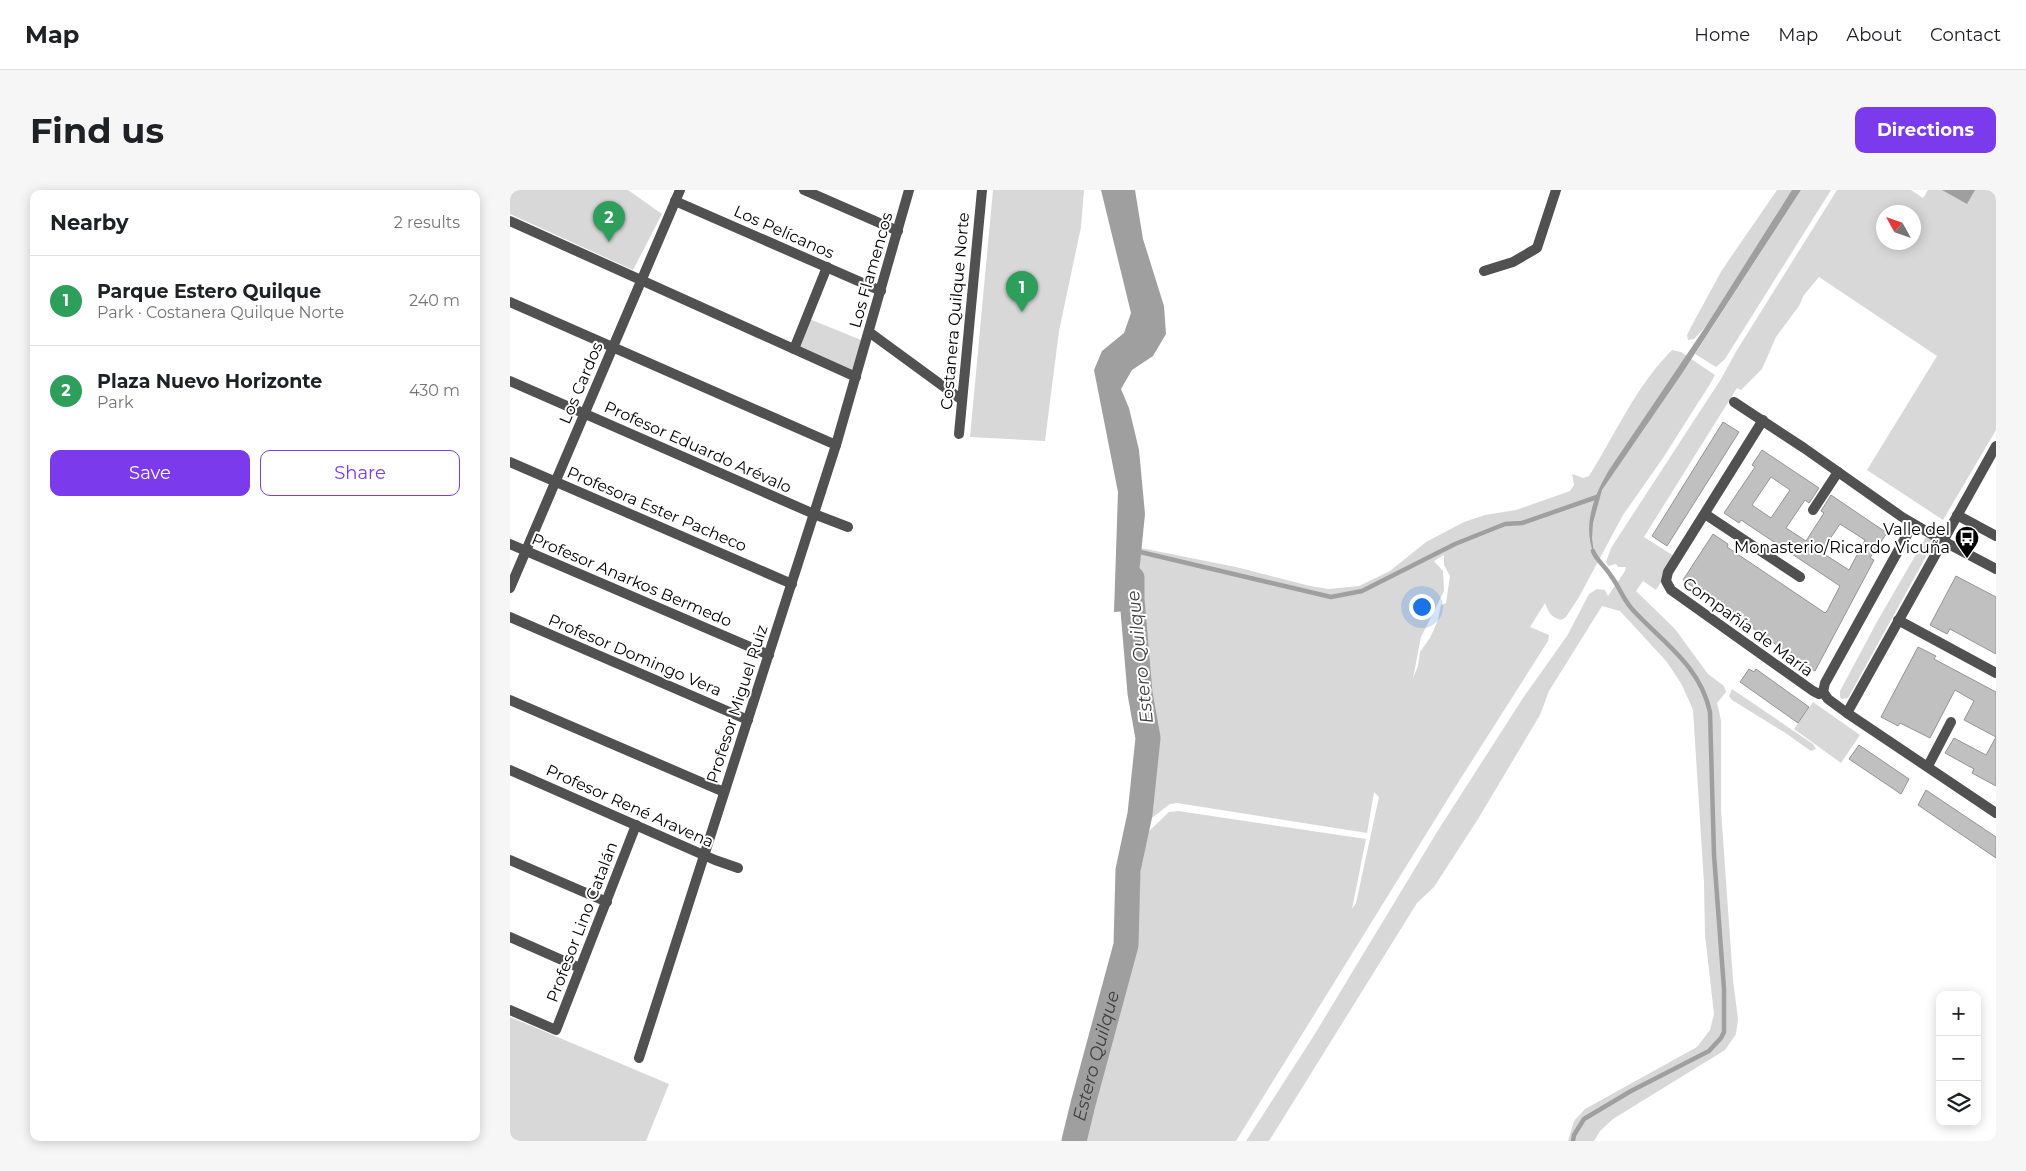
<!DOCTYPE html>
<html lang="en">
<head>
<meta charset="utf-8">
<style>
	body { margin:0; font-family:Montserrat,sans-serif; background:#f6f6f6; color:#202124 }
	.controls { position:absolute; right:15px; bottom:15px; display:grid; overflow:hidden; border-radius:10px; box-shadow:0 2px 12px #0003 }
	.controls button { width:45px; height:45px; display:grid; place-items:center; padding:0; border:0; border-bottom:1px solid #e0e0e0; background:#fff; color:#202124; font:25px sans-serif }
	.compass { position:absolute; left:1366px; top:15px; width:45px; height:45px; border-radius:50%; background:#fff; box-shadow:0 2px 12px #0003; rotate:310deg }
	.you { position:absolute; left:911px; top:416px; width:18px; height:18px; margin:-12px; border:4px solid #fff; border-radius:50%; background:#1a73e8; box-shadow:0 0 0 8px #1a73e833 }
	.badge { display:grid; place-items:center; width:32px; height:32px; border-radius:50%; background:#7c3aed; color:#fff; font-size:16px; font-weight:700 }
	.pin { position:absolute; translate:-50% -41px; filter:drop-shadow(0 1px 2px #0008) }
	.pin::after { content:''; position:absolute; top:26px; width:18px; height:15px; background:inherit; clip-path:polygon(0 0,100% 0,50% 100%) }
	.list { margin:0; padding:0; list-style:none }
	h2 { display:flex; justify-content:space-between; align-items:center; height:65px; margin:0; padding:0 20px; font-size:21px }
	h2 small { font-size:16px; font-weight:400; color:#757577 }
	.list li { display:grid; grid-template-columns:32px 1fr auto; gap:15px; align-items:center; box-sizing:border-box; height:90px; padding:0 20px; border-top:1px solid #e0e0e0 }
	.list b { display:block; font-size:19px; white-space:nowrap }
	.list p { margin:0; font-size:16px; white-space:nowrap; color:#757577 }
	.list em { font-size:16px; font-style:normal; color:#757577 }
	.actions { display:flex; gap:10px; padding:15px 20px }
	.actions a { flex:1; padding:11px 0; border:1px solid #7c3aed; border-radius:10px; text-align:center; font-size:18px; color:#7c3aed }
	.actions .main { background:#7c3aed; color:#fff }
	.icon { flex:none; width:28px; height:28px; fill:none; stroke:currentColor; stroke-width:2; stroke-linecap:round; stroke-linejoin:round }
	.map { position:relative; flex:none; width:1486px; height:951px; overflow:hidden; border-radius:10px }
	header { display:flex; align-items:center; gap:30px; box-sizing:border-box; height:70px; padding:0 25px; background:#fff; border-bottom:1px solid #e0e0e0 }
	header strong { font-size:24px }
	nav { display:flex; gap:28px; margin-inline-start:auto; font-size:18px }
	.intro { display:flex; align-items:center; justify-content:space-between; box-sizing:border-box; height:120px; padding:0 30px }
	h1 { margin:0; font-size:35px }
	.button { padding:12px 22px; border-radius:10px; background:#7c3aed; color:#fff; font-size:18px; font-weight:700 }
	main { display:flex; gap:30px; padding:0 30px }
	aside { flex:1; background:#fff; border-radius:10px; box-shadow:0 2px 12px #0003 }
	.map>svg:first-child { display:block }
	.green { fill:#d8d8d8; fill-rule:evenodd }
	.water { fill:#9f9f9f }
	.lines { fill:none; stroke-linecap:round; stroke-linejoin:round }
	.stream { stroke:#9f9f9f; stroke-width:4.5 }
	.river { stroke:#9f9f9f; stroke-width:25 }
	.building { fill:#c0c0c0; stroke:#959595; fill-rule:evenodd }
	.minor { stroke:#515151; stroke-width:10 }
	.tertiary { stroke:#515151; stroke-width:10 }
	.labels { text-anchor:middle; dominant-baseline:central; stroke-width:4; stroke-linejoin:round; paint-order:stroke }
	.street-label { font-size:16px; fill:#000; stroke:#fff }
	.poi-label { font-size:16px; fill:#000; stroke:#fff; text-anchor:end }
	.water-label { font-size:18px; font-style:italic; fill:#404040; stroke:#fff }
</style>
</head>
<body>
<header>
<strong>Map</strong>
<nav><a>Home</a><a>Map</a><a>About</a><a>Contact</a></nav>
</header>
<div class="intro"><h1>Find us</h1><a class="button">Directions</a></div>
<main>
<aside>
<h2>Nearby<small>2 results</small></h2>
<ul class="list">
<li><span class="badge" style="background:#2e9e5b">1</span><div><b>Parque Estero Quilque</b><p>Park · Costanera Quilque Norte</p></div><em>240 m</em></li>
<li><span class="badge" style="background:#2e9e5b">2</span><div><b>Plaza Nuevo Horizonte</b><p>Park</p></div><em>430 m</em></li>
</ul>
<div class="actions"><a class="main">Save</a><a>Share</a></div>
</aside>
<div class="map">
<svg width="1486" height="951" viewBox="0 0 1486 951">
	<rect width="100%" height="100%" fill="#fff"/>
	<g class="green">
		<path d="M0,0h118l34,24 -29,56 -123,-56z"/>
		<path d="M483,0h91l-3,37 -22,104 -14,110 -75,-4z"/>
		<path d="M1267,0h16l-87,136 -12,13 -6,1 -1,-5 5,-10 30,-55z"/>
		<path d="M1291,0h30l-106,169 -9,8 -21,-13z"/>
		<path d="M1327,0h74l12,8 5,-8h68v240l-53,90 -76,-50 70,-114 -118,-79 -15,18 -5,11 -23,31 -14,32 -21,21 -4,-2 -93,149 33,21 -21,32 -13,-9 -7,10 39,38 33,45 16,12 2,6 -9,11 4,17v90l12,170 5,39 -2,15 -11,16 -112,69 -13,12 -6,10h-26l6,-20 11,-12 112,-62 13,-17 4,-16 -9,-79 -1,-52 -11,-173 -11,-25 -15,-23 -47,-51 -18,-5 -53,85 -9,24 -62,104 -44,68 -17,16 -148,238h-23l67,-104 124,-205 86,-134 44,-62 22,-42 8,-5 8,1 3,6 17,-25 1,-4h-8l-2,-3 -8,2 -2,-4 5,-14 110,-169 16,-29zM1374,22h30v30h-30z"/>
		<path d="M297,128l59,24 -10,35 -62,-28z"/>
		<path d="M1162,160l9,2 34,23 -5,9 -47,74 -40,57 -44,82 -13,20 -5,3c-10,-3 -12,-7 -16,-17l-15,24 19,8 -1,6 -94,148 -218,352h-153l31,-109 19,-86 11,-110 25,-24 9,-1 188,28 -14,70 4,-6 23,-106 -5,-5 -7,41 -190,-30 -7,1 -26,20c1,-30 9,-58 8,-87 0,-32 -8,-63 -11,-95 -3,-31 -3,-63 0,-94l95,19 74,19 19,3 30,-3 31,-15 36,-29 38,-20 21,-7 31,-5 54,-19 4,-6 -2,-11 11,4 6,-2c27,-43 47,-90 83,-126zM934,365v10l6,11 -4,27 -5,2 -3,15 -8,18 -10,14 -2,14 -5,12 8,-41 23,-46 -1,-20 -9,-10z"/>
		<path d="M1416,347l8,4 -1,3 -85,154 -6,1 -2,-2v-6l38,-71z"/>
		<path d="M1222,499l81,55 3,5 -5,2 -6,-4 -18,-13 -55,-34 -3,-4z"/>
		<path d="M1303,512l47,33 -19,28 -47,-34z"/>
		<path d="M0,827l159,67 -23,57h-136z"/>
	</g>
	<g class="water">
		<path d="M591,0h34l8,49 21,67 2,28 -13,22 -21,14 -11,19 8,19 10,42 6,64 -7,70 2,26 -26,2 4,-120 -24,-122 8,-19 22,-18 7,-20z"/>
		<path d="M1282,0h9l-120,185 -79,115 -9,33 -1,15 2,16c-12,-28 0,-59 15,-84l97,-144z"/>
		<path d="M1432,0h33l-8,14z"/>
	</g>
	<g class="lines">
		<g class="stream">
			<path d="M626,361l195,46 31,-6 93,-47 50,-20 17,-1 75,-26"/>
			<path d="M1063,951l1,-6 10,-16 47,-28 78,-40 12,-13 3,-6v-43l-10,-134 -4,-143c-10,-47 -48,-70 -78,-103 -9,-10 -13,-23 -21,-33 -5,-9 -15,-16 -18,-25"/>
		</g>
		<path class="river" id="s1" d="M564,951l9,-37 43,-159 2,-75 12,-56 8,-76 -8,-45 -8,-94v-21"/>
	</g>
	<g class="building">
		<path d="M1213,232l16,10 -72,114 -15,-10z"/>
		<path d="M1252,260l57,38 -10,15 -4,-3 -19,28 20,13 18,-28 -3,-2 10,-16 56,38 -17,25 4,2 -59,111 -15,-8v-2l-117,-81 30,-46 15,10 -1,3 98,66 2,-2 13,-25 -99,-66 -2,3 -15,-10 31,-46 -3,-2zM1261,287l19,13 -19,28 -19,-13zM1330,334l25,16 -16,30 -28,-18z"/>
		<path d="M1446,386l40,21v57l-46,-25 -3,5 -17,-9z"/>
		<path d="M1408,457l18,9 -2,3 62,33v94l-24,-13 2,-4 -29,-16 9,-15 32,17 10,-18 -32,-17 10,-19 -19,-11 -25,48 -30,-15 -2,3 -17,-9z"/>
		<path d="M1239,479l5,3 2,-3 53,38 -11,16 -58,-41z"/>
		<path d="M1349,555l50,34 -8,15 -52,-35z"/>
		<path d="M1416,600l70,47v21l-78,-53z"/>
	</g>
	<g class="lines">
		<g class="minor">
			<path d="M294,0l94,41"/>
			<path d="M165,11l206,90"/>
			<path d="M0,31l346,156"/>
			<path d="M974,81l29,-9 24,-14 19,-58"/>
			<path d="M0,112l326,143"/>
			<path d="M359,142l93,68"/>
			<path d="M284,159l33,-82"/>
			<path d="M0,191l304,133 34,13"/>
			<path d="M1224,212l70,46 98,69 41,24 -96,172"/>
			<path d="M1253,230l-95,152 -2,9 5,9 142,101 6,3 4,-2"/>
			<path d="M449,244l23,-244"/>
			<path d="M0,272l282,122"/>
			<path d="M1303,320l25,-38"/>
			<path d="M1195,324l95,63"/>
			<path d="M0,354l259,111"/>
			<path d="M0,398l170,-398"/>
			<path d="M0,427l238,103"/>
			<path d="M1388,430l98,53"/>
			<path d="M1313,502l5,7 19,14 149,100"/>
			<path d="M1313,502l2,-9 88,-159"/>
			<path d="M0,510l214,92"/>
			<path d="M1418,576l23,-44"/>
			<path d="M0,580l205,90 23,8"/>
			<path d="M0,670l97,42"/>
			<path d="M0,747l70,31"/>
			<path d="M0,820l46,20 80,-205"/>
			<path d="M129,868l197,-613 73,-255"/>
		</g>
		<g class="tertiary">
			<path d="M1486,256l-53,95 53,28"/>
			<path d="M1447,325l39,21"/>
		</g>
	</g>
	<defs>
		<symbol id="bus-pin" viewBox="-11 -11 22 30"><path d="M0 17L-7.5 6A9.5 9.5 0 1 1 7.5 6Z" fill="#000" stroke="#fff"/><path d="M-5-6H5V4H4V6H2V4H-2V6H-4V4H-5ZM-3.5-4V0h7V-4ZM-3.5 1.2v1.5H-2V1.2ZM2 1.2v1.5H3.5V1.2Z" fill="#fff"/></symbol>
	</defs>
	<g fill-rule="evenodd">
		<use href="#bus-pin" x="1443" y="334" width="28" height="38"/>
	</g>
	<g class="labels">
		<g class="street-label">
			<text transform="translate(274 42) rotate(24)">Los Pelícanos</text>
			<text transform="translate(361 80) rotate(-74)">Los Flamencos</text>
			<text transform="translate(445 121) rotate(-85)">Costanera Quilque Norte</text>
			<text transform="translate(71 193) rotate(-67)">Los Cardos</text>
			<text transform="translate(188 257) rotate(24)">Profesor Eduardo Arévalo</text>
			<text transform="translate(147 319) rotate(23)">Profesora Ester Pacheco</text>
			<text transform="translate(122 390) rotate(23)">Profesor Anarkos Bermedo</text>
			<text transform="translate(1238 437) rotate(36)">Compañía de María</text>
			<text transform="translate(125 465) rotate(23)">Profesor Domingo Vera</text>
			<text transform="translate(227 514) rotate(-72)">Profesor Miguel Ruiz</text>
			<text transform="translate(120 616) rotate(24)">Profesor René Aravena</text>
			<text transform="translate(72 732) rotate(-69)">Profesor Lino Catalán</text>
		</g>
		<g class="poi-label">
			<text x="1440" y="339">Valle del<tspan x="1440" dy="18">Monasterio/Ricardo Vicuña</tspan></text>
		</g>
		<g class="water-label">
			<text transform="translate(630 467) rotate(-96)">Estero Quilque</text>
			<text stroke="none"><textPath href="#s1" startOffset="88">Estero Quilque</textPath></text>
		</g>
	</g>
</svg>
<div class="controls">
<button>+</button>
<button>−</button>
<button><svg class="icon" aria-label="layers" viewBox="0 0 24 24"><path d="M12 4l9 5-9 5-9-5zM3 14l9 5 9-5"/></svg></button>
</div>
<svg class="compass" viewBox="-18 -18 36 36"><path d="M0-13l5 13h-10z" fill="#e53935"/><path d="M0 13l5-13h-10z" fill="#757577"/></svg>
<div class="you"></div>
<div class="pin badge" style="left:512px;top:122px;background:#2e9e5b">1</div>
<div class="pin badge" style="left:99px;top:52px;background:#2e9e5b">2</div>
</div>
</main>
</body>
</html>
